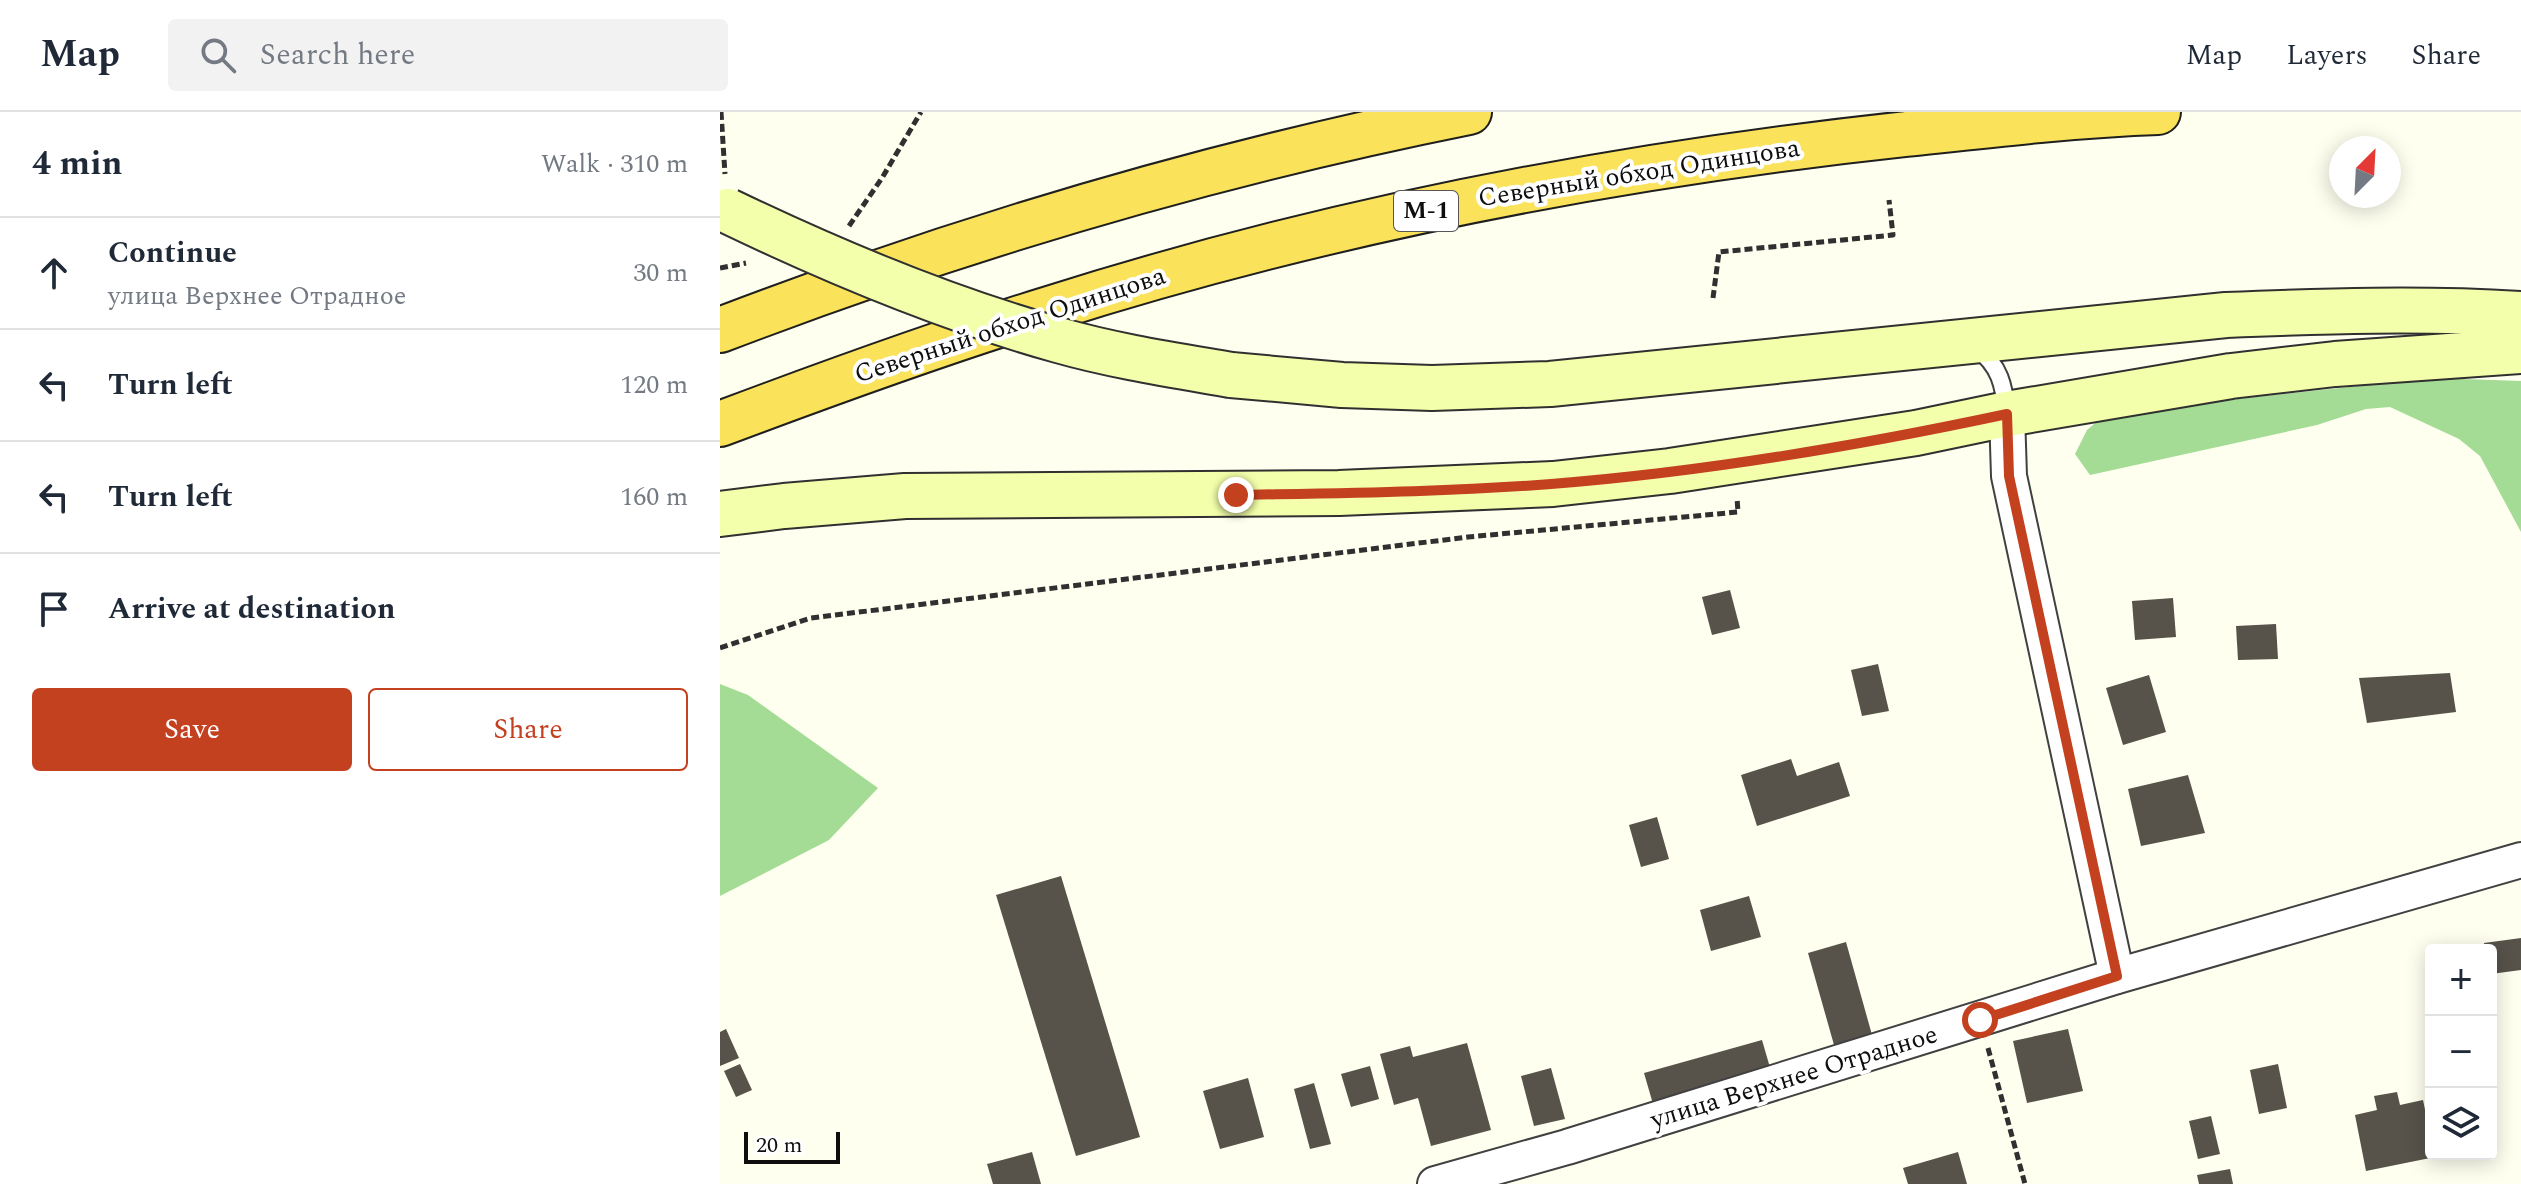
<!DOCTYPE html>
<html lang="en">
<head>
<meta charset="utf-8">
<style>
	body { margin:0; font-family:Spectral,serif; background:#f2f2f3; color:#1f2937 }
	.controls { position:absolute; right:24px; bottom:24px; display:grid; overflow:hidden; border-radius:8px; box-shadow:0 4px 20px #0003 }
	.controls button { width:72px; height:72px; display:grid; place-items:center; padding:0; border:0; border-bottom:2px solid #e0e1e3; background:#fff; color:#1f2937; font:40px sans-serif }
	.compass { position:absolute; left:1609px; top:24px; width:72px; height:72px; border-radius:50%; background:#fff; box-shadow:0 4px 20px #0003; rotate:24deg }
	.scale { position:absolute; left:24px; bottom:20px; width:96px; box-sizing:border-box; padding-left:8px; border:4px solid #0e0e0e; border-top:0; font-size:22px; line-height:28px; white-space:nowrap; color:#0e0e0e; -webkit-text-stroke:6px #fff; paint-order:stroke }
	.stop { position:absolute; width:24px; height:24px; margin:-18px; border:6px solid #c44120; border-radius:50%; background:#fff }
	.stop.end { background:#c44120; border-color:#fff; box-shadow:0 2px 8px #0008 }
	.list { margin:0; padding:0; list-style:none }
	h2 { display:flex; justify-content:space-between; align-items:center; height:104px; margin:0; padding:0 32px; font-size:34px }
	h2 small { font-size:26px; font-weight:400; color:#747a83 }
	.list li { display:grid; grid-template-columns:52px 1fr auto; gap:24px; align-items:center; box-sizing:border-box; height:112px; padding:0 32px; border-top:2px solid #e0e1e3 }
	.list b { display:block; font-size:30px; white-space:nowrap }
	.list p { margin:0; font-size:26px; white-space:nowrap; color:#747a83 }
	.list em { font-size:26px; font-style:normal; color:#747a83 }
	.actions { display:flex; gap:16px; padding:24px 32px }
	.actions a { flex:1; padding:18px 0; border:2px solid #c44120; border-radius:8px; text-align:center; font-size:28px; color:#c44120 }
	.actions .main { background:#c44120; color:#fff }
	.icon { flex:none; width:44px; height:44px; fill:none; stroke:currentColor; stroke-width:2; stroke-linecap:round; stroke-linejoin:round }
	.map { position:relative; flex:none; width:1801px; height:1072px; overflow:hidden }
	header { display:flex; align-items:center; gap:48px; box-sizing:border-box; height:112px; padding:0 40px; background:#fff; border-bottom:2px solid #e0e1e3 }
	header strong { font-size:38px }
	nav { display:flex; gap:44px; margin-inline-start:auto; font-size:28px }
	.search { width:560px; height:72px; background:#f2f2f3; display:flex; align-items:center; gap:20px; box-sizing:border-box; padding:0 28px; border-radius:8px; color:#747a83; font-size:30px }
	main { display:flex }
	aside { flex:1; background:#fff }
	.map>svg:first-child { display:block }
	.forest { fill:#a4dc95 }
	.building { fill:#57524a }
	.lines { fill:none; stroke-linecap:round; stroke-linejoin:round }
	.service-casing { stroke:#414141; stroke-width:20 }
	.minor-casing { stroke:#414141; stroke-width:38 }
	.secondary-casing { stroke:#303030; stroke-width:48 }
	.trunk-casing { stroke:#1f1f1f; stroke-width:48 }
	.path { stroke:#303030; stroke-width:5; stroke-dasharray:8 4; stroke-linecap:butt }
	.service { stroke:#fff; stroke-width:16 }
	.minor { stroke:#fff; stroke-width:34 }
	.secondary { stroke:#f3ffaa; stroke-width:44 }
	.trunk { stroke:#fae25a; stroke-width:44 }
	.secondary-bridge-casing { stroke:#303030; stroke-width:48; stroke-linecap:butt }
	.secondary-bridge { stroke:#f3ffaa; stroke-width:44 }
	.route { stroke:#c44120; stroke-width:10 }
	.labels { text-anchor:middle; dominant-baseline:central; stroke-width:8; stroke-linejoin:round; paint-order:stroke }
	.shield { fill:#fff; stroke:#565656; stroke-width:2 }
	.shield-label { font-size:24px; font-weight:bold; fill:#0e0e0e }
	.street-label { font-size:26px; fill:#0e0e0e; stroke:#fff }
</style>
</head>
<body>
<header>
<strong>Map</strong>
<div class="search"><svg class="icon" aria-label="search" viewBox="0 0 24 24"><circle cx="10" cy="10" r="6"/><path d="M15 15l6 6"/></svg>Search here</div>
<nav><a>Map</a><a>Layers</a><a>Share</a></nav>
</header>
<main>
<aside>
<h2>4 min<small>Walk · 310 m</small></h2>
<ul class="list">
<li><svg class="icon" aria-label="ahead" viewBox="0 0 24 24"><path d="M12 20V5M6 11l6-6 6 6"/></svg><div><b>Continue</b><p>улица Верхнее Отрадное</p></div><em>30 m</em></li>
<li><svg class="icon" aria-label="left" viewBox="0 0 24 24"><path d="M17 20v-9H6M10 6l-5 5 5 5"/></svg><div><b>Turn left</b></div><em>120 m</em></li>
<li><svg class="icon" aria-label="left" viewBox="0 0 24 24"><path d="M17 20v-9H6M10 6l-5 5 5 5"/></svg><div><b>Turn left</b></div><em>160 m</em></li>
<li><svg class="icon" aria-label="arrive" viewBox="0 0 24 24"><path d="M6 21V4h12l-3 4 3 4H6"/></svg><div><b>Arrive at destination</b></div></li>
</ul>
<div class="actions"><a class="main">Save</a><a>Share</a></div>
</aside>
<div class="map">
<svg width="1801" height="1072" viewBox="0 0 1801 1072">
	<rect width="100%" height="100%" fill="#feffef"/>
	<g class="forest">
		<path d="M1713,266l88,3v151l-41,-76 -21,-17 -69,-32 -24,2 -49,16 -227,50 -15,-21 12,-24 20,-17z"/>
		<path d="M0,572l28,11 130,93 -49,52 -109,56z"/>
	</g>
	<g class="building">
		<path d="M1010,478l10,38 -28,7 -10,-38z"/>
		<path d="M1453,486l3,39 -41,3 -3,-39z"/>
		<path d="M1556,512l2,35 -40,1 -2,-34z"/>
		<path d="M1158,552l11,47 -27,5 -11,-46z"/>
		<path d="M1730,561l6,39 -89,11 -8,-45z"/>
		<path d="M1429,563l17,57 -43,13 -17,-57z"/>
		<path d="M1071,647l6,17 42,-14 11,34 -93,30 -16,-51z"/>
		<path d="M1468,663l17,58 -64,13 -13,-57z"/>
		<path d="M937,705l12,42 -28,8 -12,-42z"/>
		<path d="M341,764l79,261 -64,19 -80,-261z"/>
		<path d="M1029,784l12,41 -50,14 -11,-41z"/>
		<path d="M1801,826v32l-30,4v-24h-6l-1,-7z"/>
		<path d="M1126,830l28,100 -38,10 -28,-99z"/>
		<path d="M6,917l13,29 -19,8v-34z"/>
		<path d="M1348,917l15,62 -56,12 -14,-62z"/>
		<path d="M1042,928l9,31 -118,33 -9,-31z"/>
		<path d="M747,931l24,87 -60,16 -13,-48 -24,7 -14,-51 30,-8 3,11z"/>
		<path d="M20,952l12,26 -16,7 -12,-26z"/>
		<path d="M1558,952l9,44 -28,6 -9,-44z"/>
		<path d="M650,954l9,33 -28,8 -10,-33z"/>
		<path d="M831,956l14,51 -31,7 -13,-50z"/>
		<path d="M528,966l16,59 -44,12 -17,-58z"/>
		<path d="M594,971l17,61 -21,5 -16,-60z"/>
		<path d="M1677,980l3,13 23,-5 8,38v16h3l1,3 -69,14 -11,-56 22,-5 -3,-14z"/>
		<path d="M1491,1004l9,38 -22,5 -9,-38z"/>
		<path d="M312,1040l9,32h-48l-6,-20z"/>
		<path d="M1238,1040l9,32h-59l-5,-16z"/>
		<path d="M1510,1057l3,15h-34l-2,-9z"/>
	</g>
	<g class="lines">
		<defs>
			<path id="service" d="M1256,236c24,17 28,38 31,66"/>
			<g id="minor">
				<path d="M1287,302l2,62 108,500"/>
				<path d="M715,1072l132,-37 550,-171 404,-116"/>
			</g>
			<g id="secondary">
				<path d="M511,263l111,10 90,3 118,-4 676,-69c99,-4 196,-7 295,-1"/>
				<path d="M0,402l64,-8 121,-10 434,-3 214,-9 117,-13 246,-38 91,-19 224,-38 104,-12 186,-13"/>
			</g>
			<g id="trunk">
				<path d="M0,218c243,-93 494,-167 749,-218"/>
				<path d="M0,312c109,-41 218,-81 329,-115 277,-88 568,-144 857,-175 84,-9 168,-19 252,-22"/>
			</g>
		</defs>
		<use href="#service" class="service-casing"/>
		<use href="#minor" class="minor-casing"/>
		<use href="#secondary" class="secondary-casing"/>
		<use href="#trunk" class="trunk-casing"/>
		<g class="path">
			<path d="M1,0l4,62"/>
			<path d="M129,114l33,-48 39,-66"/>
			<path d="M0,156l26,-5"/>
			<path d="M993,186l6,-46 174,-17 -4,-35"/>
			<path d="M0,536l91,-30 657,-81 270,-25 -1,-14"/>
			<path d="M1268,936l37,136"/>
		</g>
		<use href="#service" class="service"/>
		<use href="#minor" class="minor"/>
		<use href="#secondary" class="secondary"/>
		<use href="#trunk" class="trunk"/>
		<defs>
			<path id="secondary-bridge" d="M8,99c106,51 216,97 330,129 56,16 115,25 173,35"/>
		</defs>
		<use href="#secondary-bridge" class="secondary-bridge-casing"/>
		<use href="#secondary-bridge" class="secondary-bridge"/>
	</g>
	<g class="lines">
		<path class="route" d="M516,383c105,-2 211,-3 315,-11 153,-12 306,-38 456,-70l2,62 108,500 -137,44"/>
	</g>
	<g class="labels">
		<rect class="shield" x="674" y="79" width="64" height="40" rx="6"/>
		<g class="shield-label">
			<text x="706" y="99">М-1</text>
		</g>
		<g class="street-label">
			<text transform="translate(919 61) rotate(-9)">Северный обход Одинцова</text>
			<text transform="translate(290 213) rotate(-18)">Северный обход Одинцова</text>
			<text transform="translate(1074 965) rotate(-17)">улица Верхнее Отрадное</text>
		</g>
	</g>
</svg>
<div class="controls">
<button>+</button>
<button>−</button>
<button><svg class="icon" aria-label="layers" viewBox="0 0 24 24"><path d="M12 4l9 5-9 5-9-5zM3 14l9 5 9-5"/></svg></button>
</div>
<svg class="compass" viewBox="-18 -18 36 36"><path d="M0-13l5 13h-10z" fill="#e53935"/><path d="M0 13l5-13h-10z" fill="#747a83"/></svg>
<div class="scale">20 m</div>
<div class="stop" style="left:1260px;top:908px"></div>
<div class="stop end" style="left:516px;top:383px"></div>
</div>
</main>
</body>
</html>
